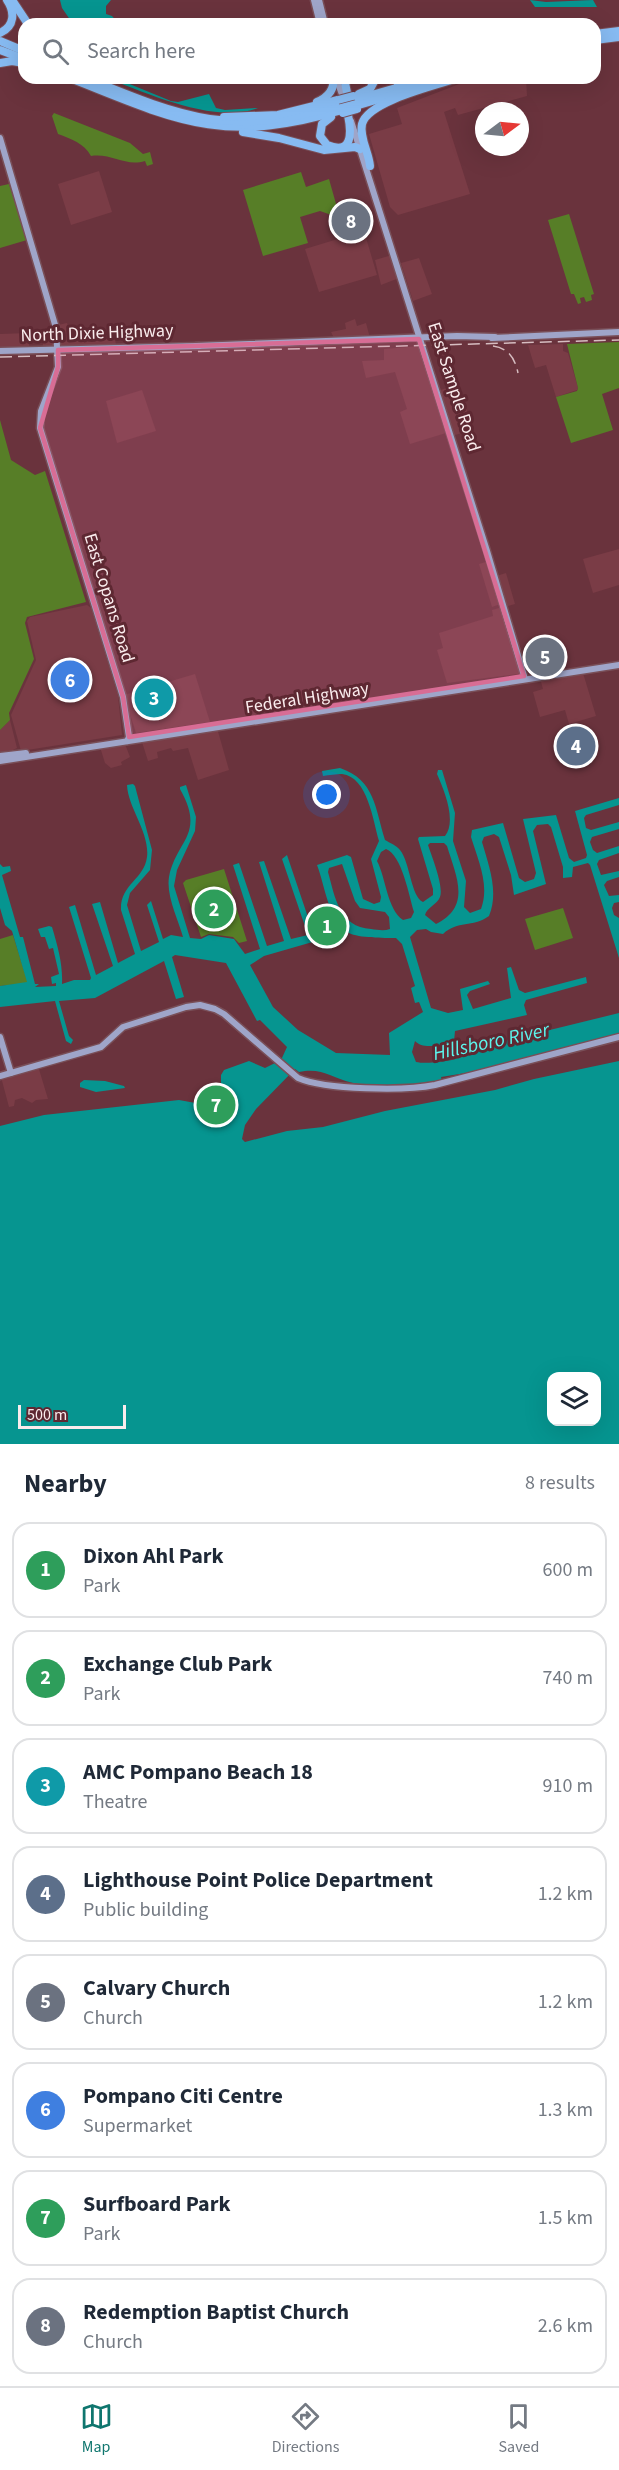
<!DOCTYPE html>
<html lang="en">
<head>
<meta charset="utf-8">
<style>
	body { margin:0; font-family:"Source Sans 3",sans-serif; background:#f6f6f7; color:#1f2937 }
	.controls { position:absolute; right:18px; bottom:18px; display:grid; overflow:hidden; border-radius:12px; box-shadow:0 6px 24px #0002 }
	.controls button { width:54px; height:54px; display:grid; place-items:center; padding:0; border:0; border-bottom:2px solid #e0e1e3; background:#fff; color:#1f2937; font:30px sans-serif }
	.compass { position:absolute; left:475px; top:102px; width:54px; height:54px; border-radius:50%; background:#fff; box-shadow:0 6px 24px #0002; rotate:74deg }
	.scale { position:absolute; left:18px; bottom:15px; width:108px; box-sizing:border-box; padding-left:6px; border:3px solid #faeced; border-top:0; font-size:16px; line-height:21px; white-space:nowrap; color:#faeced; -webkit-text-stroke:4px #5e2832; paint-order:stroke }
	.you { position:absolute; left:327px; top:795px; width:21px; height:21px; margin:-15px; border:4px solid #fff; border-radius:50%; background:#1a73e8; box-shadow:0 0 0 9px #1a73e833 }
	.badge { display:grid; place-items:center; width:39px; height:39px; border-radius:50%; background:#0f766e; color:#fff; font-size:20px; font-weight:700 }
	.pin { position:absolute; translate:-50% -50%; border:3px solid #fff; box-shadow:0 2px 6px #0006 }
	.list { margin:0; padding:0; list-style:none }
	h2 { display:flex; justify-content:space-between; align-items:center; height:78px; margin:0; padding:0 24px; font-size:26px }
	h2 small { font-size:20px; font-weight:400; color:#747a83 }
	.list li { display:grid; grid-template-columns:39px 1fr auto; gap:18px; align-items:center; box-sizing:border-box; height:96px; margin:0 12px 12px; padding:0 12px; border:2px solid #e0e1e3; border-radius:18px }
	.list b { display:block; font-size:22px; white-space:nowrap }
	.list p { margin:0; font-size:20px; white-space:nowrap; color:#747a83 }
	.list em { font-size:20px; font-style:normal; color:#747a83 }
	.icon { flex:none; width:33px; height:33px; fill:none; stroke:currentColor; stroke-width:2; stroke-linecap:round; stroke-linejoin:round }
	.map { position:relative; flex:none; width:619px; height:1444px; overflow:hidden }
	.search { position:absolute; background:#fff; box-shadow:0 6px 24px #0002; left:18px; right:18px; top:18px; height:66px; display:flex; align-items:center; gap:15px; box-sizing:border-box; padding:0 21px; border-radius:18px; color:#747a83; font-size:22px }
	.sheet { height:942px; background:#fff }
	nav { display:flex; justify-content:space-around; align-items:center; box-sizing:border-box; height:84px; border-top:2px solid #e0e1e3; background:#fff; font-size:16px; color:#747a83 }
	nav a { display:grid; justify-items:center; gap:3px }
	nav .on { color:#0f766e }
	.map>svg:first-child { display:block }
	.built { fill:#7a3c46 }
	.green { fill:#577e27 }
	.water { fill:#069590; fill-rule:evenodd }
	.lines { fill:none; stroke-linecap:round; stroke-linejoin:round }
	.major-casing { stroke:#794f58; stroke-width:9 }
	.highway-casing { stroke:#794f58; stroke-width:10 }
	.major { stroke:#9fa5c9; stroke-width:6 }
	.highway { stroke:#87bbf2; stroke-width:8 }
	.rail { stroke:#d6bdc1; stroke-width:1.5; stroke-dasharray:12 6; stroke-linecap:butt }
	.highway-bridge-casing { stroke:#794f58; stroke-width:10; stroke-linecap:butt }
	.highway-bridge { stroke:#87bbf2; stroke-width:8 }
	.marked { fill:#d86d95; fill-opacity:0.2; stroke:#d86d95; stroke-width:4.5; stroke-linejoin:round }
	.labels { text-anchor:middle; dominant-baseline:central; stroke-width:6; stroke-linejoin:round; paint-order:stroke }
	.street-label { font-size:18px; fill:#faeced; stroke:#5e2832 }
	.water-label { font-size:20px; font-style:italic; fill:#5cf4ec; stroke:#5e2832 }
</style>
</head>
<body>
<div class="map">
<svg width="619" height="1444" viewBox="0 0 619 1444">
	<rect width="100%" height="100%" fill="#6a333d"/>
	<g class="built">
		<path d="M475,78h51l1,18 -69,19 -3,-7 -11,4 26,82 -72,21 -8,-8 -21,-73 33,-10 -5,-16z"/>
		<path d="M99,171l13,41 -41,13 -13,-41z"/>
		<path d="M364,231l13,44 -58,17 -14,-43z"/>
		<path d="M392,255l7,23 -18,7 -6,-25z"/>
		<path d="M419,258l13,36 -19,7 -12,-38z"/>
		<path d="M355,319l2,7 9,-3 4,15h-36l-3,-6 15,-3 -1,-6z"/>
		<path d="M67,323l6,19 10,-3 1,4 11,-4h20l1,6 -73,2 -1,-15 17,-1 -1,-6z"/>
		<path d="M29,333v15l-29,1v-15z"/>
		<path d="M563,344v7l5,2 10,35 -1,2 -21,7 -10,-32 -11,3 -7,-23z"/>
		<path d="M420,346l14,46 25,-8 14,46 -18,5 -9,-2 -36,11 -10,-32 7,-3 -12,-37 -29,6 -4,-17 22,-1v-11z"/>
		<path d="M142,390l14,41 -39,12 -11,-42z"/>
		<path d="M619,549v36l-26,8 -10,-34z"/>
		<path d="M489,561l4,16 13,-4 9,31 -7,2 -2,-4 -14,5 -13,-43z"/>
		<path d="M87,605l4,3 27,88 4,39 -101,16 -10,-36 25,-55 -9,-39 3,-4z"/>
		<path d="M499,608l3,1 18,62 -2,3 -71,9 -10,-33 6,-2 -4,-15 54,-17 -1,-6z"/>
		<path d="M583,673l13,43 -27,8 -4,-14 -25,7 -7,-25 10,-3 -3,-11z"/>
		<path d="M195,674l15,48 -74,11 -12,-38z"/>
		<path d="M10,720l7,28 -4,2 -13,2v-22z"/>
		<path d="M217,728l12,42 -31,10 -10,-32 -15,3 -2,-3 -14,4 1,6 -10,3 -6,-19z"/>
		<path d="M125,744l5,13 -9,5 1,3 -11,3 -6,-5 -5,-16z"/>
		<path d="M38,1066l10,33 -12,1 -4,3 -10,-5 -7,2 -1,6 -5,1 -8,-30z"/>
	</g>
	<g class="green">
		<path d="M54,113l76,30 13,11 7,-2 3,12 -6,2 -2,-5c-20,6 -33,-8 -54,-5 -7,-13 -20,-17 -33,-22l-6,-18z"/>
		<path d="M301,172l5,15 23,-8 11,39 -20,-7 -20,6 8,26 -45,13 -20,-66z"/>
		<path d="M9,184l18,56 -27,8v-62z"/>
		<path d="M569,214l25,80 -3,1 1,5 -6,2 -2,-5 -4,1 1,5 -3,1 -4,-10h-3l-23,-74z"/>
		<path d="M619,342v46l-17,6 11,36 -42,13 -15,-46 21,-6 1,-3 -11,-44z"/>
		<path d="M0,420l11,40 24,15 10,-4 41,131 -59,15 -2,6 9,36 -25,54 1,7 -10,10z"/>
		<path d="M224,869l23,72 -8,2 -6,-6 -24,-3 -8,3 -18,-54 3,-3z"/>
		<path d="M563,908l10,30 -38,12 -10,-31z"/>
		<path d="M13,935l15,48 -28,3v-47z"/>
	</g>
	<g class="water">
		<path d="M60,0h51l-5,6v8l6,2 7,8h-46l-11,-16z"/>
		<path d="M530,0l16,2 47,-2 4,7h-62z"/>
		<path d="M107,78h8l56,23 7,1 31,-8 7,14 9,2 33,-2c-41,17 -112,-15 -151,-30z"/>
		<path d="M340,768c35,12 35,40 45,72 5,3 11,5 15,10 10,12 11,47 23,52l10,-7v-6l-15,-50 1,-2 26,-1c12,-15 -1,-46 -8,-62l1,-4h4l13,43 -2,28 13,40 -2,26 6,6 11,-4c9,-24 -3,-49 -10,-72l1,-7 31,-7 16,55 6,4 9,-3 2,-6 -13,-54 33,-4 13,43 5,4 12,-4 1,-3 -12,-44 44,-13v7l-33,10 -2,3 2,10 5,2 28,-8v7l-27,8 -2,5 3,8 4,3 22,-7v7l-20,7 -2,4 4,11 18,-4v6l-12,4 -3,4 5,11 10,-1v7l-5,1 -2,5 2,7 5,3v40l-29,-93 -2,-2 -15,4 -1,10 -9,1v-11l-12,-40 -3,-3 -11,1 -4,6 13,53 -32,11 -3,-20 -12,-38 -5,-3 -10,3 -2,5c7,24 17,50 7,74 -17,12 -31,4 -46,18l-12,-2 -5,-3 -9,1 -7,7 21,71 17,5 15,-3 -3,-21 28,-8 2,3 -20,7 -3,4 6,14 38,-11 -4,-30 4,-1 8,23 6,3 61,-16 1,6 -61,17 -2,5 3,10 -72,16 -1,10c-12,4 -31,9 -39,0l-3,11 4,10c13,3 53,-2 61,-14l142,-35v21l-135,36 -43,7 1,4c-29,3 -60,9 -89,2 -22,-5 -31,-16 -54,-11l-4,-3 -39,40 -11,16 -3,14 3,3 42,-11 36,-4 62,-16 110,-21 39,-11 85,-18v383h-619v-318l44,-11 135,-15 22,4 14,14 8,-7 -9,-13 7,-8v-15l3,-5 25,-9 16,7 16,-8 6,-13 -27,-27 -3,1 -31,-58 -51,-8 -3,2 12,40 -8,2 -12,-38 -69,37 -36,3 10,35 4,4 -2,4 -5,-3 -11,-40 -55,6v-21l27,-4 -15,-51 -7,-6 -5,-17v-44l3,3 7,-1 1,5 -9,4 18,62h3l12,47h4l-4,3 21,-1v-3l-4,1 -1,-7 8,-3 -6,-26 -4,1 -4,-12h-4l-3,-8 11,-3 3,1c6,20 11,38 10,57l12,-4h16l1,-2 -22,-71 6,-2 21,70 17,-9 -21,-62 8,-2 18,61 17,-9 -14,-44c-1,-26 23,-30 26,-53 3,-24 -19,-49 -20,-72l6,-1 2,2 17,64 -2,20 -20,23 -3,12 14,46 18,-9 -12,-37 4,-4 12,38 8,-4 12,2c-5,-18 -17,-41 -14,-60 7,-37 37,-42 11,-88v-2l6,-2 10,32 -1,14 -18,39 -3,16 16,52 11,1 8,-4 25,4 11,15 15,-5 -27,-84 6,-2 28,83 17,-5 -25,-79 5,-1 27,78 17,-4 -26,-76 5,-4 29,86 -52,15 -14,9 23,42 25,23 38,23 54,2 -1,-22 34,-21 -4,-10 -4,1 -4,-15 4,-2 -13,-42 -6,-6c-12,0 -37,0 -47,-5 -21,-12 -24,-48 -32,-68l30,-10 4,2 12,42 11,5 6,-2 1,-5 -10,-38 8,-18c-6,-20 -11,-64 -37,-67 -6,0 -13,1 -19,2l-1,-5zM430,843h14l3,3c9,30 25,60 -11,78l-11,-9c2,-8 12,-10 15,-18 4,-11 -8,-40 -12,-52zM386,849c16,6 23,47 28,63l-3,6 -8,2c-16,-11 -17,-42 -26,-59l4,-9zM342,864l13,37 5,7 25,4 4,5 1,12c-6,2 -12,1 -19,0 -32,-2 -36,-32 -43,-57l1,-4zM552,1376h44v46h-44z"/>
		<path d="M84,1080l21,1 19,5 1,2 -29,4 -16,-5v-4z"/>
	</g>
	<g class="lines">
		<defs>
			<g id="major">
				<path d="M314,0l6,24"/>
				<path d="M319,0l6,24"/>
				<path d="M336,78l8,22"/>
				<path d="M351,121l136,430 38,128"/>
				<path d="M0,138l56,190 2,39 -17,44 -1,17 83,269 6,40 -2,4"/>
				<path d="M492,338l127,-6"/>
				<path d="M196,346l261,-10 38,1"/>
				<path d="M0,351l199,-5"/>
				<path d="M0,756l26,-3"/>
				<path d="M0,761l619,-96"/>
				<path d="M0,1037l11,36"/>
				<path d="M0,1076l101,-29 22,-20 63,-20 14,-2 15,4 9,5 74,64c28,12 107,13 137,7l184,-48"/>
			</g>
			<g id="highway">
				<path d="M12,0l16,24"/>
				<path d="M0,33c15,-7 15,-21 7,-33"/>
				<path d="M595,34l24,-3"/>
				<path d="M595,40l24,-3"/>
				<path d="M0,41l24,10"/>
				<path d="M0,50l24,9"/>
				<path d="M0,63l12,-2 12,2"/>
				<path d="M70,78c107,43 155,67 272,32"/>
				<path d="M86,78c100,41 145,59 254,27"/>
				<path d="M344,78l5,24"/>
				<path d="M398,85l24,-7"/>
				<path d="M397,91l45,-13"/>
				<path d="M359,94l11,-5 6,-11"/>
				<path d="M354,100l49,-14"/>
				<path d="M317,102c11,-5 18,-12 16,-24"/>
				<path d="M352,107l51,-15"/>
				<path d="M224,117l54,-2 60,-15"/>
				<path d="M331,117l-9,7 -2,12 7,9c31,13 23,-23 19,-39"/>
				<path d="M243,132l36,6 45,12 31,-3 5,2"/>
				<path d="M370,166c-1,-13 -11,-29 -8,-42 6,-23 75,-39 96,-46"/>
			</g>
		</defs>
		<use href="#major" class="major-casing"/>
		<use href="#highway" class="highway-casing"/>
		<use href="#major" class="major"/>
		<use href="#highway" class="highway"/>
		<g class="rail">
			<path d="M493,346c15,2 22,12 25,27"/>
			<path d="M0,357l619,-17"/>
		</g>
		<defs>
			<g id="highway-bridge">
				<path d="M338,100l15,-4"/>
				<path d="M341,108l15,-4"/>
				<path d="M343,113l14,-4"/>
			</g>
		</defs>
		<use href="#highway-bridge" class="highway-bridge-casing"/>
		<use href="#highway-bridge" class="highway-bridge"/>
	</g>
	<path class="marked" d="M419,339l105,337 -395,61 -6,-40 -83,-269 18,-61v-17z"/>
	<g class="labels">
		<g class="street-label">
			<text transform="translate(97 333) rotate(-2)">North Dixie Highway</text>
			<text transform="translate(454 387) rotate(72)">East Sample Road</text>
			<text transform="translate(109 598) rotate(73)">East Copans Road</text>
			<text transform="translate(307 698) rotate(-9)">Federal Highway</text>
		</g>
		<g class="water-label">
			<text transform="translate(491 1042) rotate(-12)">Hillsboro River</text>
		</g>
	</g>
</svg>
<div class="controls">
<button><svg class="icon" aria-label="layers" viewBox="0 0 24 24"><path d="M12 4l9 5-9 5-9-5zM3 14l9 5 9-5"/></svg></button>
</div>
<svg class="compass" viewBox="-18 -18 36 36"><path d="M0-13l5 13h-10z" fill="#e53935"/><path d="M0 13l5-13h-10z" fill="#747a83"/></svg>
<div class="scale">500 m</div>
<div class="you"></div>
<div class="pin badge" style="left:327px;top:926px;background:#2e9e5b">1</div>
<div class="pin badge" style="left:214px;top:909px;background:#2e9e5b">2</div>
<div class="pin badge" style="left:154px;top:698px;background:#0f9aa8">3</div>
<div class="pin badge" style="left:576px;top:746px;background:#5c6f8a">4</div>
<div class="pin badge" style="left:545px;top:657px;background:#6b7280">5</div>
<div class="pin badge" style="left:70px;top:680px;background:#3f7fe0">6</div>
<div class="pin badge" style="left:216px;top:1105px;background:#2e9e5b">7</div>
<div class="pin badge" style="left:351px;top:221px;background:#6b7280">8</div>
<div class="search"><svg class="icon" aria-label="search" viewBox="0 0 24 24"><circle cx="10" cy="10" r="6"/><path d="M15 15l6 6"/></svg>Search here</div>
</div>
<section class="sheet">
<h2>Nearby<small>8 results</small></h2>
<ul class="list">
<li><span class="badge" style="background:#2e9e5b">1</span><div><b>Dixon Ahl Park</b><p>Park</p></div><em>600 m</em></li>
<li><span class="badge" style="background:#2e9e5b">2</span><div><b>Exchange Club Park</b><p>Park</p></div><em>740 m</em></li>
<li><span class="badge" style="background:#0f9aa8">3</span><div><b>AMC Pompano Beach 18</b><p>Theatre</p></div><em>910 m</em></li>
<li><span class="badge" style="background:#5c6f8a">4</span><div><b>Lighthouse Point Police Department</b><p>Public building</p></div><em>1.2 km</em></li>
<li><span class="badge" style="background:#6b7280">5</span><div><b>Calvary Church</b><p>Church</p></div><em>1.2 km</em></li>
<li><span class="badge" style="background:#3f7fe0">6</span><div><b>Pompano Citi Centre</b><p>Supermarket</p></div><em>1.3 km</em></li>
<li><span class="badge" style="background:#2e9e5b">7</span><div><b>Surfboard Park</b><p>Park</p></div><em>1.5 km</em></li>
<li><span class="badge" style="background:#6b7280">8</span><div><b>Redemption Baptist Church</b><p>Church</p></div><em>2.6 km</em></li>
</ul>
</section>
<nav>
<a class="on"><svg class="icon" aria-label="map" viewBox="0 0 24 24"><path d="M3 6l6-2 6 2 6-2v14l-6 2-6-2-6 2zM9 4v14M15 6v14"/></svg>Map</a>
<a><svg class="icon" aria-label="directions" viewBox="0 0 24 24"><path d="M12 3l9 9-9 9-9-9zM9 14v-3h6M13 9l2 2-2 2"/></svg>Directions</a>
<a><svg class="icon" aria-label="saved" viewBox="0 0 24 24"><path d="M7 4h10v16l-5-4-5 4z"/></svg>Saved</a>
</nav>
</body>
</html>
